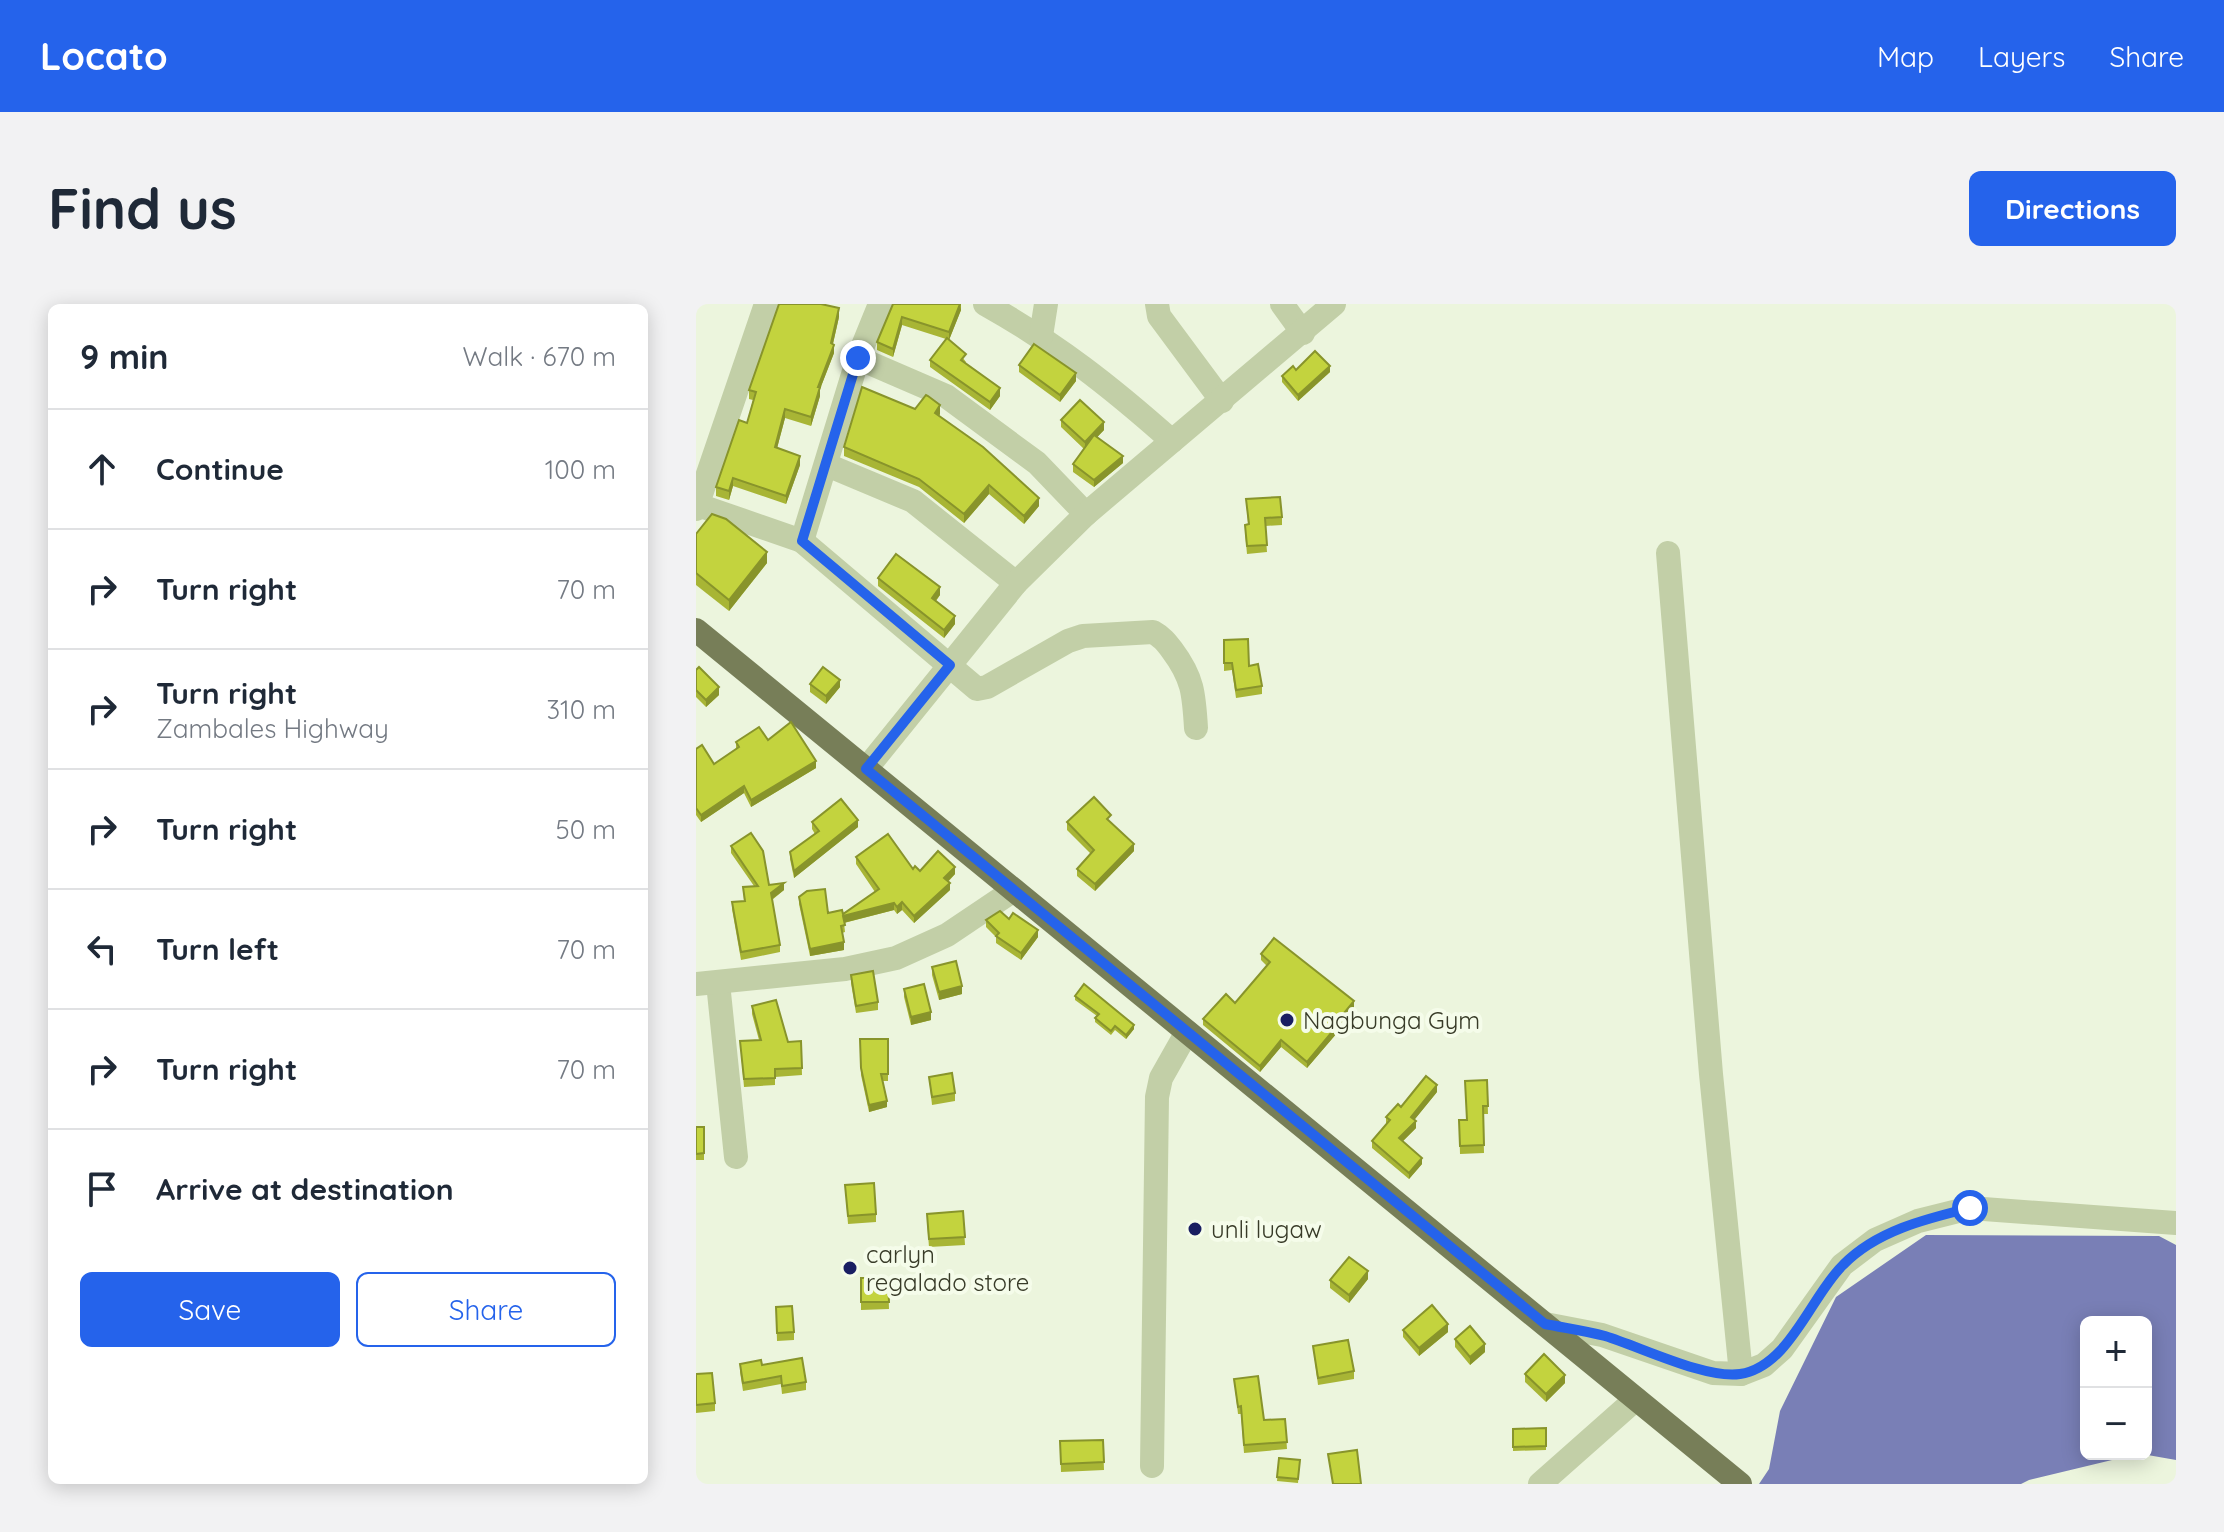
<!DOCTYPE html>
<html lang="en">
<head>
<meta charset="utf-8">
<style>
	body { margin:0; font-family:Quicksand,sans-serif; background:#f2f2f3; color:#1f2937 }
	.controls { position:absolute; right:24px; bottom:24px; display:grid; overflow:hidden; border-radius:12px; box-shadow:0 4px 20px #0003 }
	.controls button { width:72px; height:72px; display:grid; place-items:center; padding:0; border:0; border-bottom:2px solid #e0e1e3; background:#fff; color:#1f2937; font:40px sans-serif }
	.stop { position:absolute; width:24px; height:24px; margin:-18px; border:6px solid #2563eb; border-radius:50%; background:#fff }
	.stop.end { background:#2563eb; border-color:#fff; box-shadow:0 2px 8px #0008 }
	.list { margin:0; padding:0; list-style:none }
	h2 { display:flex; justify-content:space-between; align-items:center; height:104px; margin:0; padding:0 32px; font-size:34px }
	h2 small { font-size:26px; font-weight:400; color:#747a83 }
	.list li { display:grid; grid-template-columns:52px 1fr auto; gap:24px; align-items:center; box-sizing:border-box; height:120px; padding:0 32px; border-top:2px solid #e0e1e3 }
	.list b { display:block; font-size:30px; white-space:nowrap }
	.list p { margin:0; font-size:26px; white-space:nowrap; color:#747a83 }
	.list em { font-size:26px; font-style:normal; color:#747a83 }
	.actions { display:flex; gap:16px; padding:24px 32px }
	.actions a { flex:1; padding:18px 0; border:2px solid #2563eb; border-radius:12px; text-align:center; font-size:28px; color:#2563eb }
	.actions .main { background:#2563eb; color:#fff }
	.icon { flex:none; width:44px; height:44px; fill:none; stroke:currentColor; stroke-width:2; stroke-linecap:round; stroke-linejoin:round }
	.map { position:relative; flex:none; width:1480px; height:1180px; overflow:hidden; border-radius:12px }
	header { display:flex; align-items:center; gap:48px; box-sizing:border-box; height:112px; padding:0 40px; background:#2563eb; color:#fff }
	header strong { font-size:38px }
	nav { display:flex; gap:44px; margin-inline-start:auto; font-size:28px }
	.intro { display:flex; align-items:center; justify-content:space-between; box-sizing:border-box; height:192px; padding:0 48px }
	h1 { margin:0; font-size:56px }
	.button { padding:20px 36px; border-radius:12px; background:#2563eb; color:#fff; font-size:28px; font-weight:700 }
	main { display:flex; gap:48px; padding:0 48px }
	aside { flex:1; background:#fff; border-radius:12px; box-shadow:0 4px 20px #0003 }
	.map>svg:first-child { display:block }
	.water { fill:#797fb6 }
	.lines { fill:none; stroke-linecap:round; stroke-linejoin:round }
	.minor { stroke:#c2cfa7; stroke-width:24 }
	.major { stroke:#777e58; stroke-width:24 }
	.wall { fill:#a8b535 }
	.shaded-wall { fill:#88942b }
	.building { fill:#c3d33e; stroke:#88942b; stroke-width:2 }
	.route { stroke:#2563eb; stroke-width:10 }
	.poi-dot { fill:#191e62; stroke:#f5fcea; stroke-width:3 }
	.labels { text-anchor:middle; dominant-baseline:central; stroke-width:8; stroke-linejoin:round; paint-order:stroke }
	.poi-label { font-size:24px; fill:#383b28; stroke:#f5fcea; text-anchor:start }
</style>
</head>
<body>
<header>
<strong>Locato</strong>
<nav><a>Map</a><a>Layers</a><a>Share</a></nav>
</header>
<div class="intro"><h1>Find us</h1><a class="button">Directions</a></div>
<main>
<aside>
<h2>9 min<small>Walk · 670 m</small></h2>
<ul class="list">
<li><svg class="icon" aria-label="ahead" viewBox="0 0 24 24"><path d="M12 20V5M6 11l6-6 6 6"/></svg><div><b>Continue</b></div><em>100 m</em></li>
<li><svg class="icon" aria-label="right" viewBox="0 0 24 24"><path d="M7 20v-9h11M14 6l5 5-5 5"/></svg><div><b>Turn right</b></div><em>70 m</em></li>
<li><svg class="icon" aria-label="right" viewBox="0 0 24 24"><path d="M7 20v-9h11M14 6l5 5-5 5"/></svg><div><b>Turn right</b><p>Zambales Highway</p></div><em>310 m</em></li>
<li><svg class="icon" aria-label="right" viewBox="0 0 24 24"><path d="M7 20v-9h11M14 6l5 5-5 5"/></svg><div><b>Turn right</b></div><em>50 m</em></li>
<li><svg class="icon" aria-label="left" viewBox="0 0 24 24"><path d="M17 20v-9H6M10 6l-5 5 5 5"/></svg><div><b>Turn left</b></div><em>70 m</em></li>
<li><svg class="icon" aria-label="right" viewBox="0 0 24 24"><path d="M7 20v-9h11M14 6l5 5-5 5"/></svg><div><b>Turn right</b></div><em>70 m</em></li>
<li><svg class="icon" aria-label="arrive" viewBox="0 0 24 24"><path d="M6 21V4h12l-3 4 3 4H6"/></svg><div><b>Arrive at destination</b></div></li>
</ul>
<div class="actions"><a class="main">Save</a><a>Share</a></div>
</aside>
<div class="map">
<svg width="1480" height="1180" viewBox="0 0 1480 1180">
	<rect width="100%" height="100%" fill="#ecf5dd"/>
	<path class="water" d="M1230,931l233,1 17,9v215l-34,-6h4v-132h-60v132h51l-108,26 -8,4h-262l10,-15 11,-58 56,-114z"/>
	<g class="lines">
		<g class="minor">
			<path d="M289,0c73,41 125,82 187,137"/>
			<path d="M461,0l2,12 63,85"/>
			<path d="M586,0l21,29"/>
			<path d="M345,32l5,-32"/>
			<path d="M162,54l88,38 91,67 49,51"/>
			<path d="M131,161l86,36 103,82"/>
			<path d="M2,201l104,36 175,148 10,-2 81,-46 15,-5 70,-4c9,5 13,10 19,18 21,28 22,44 24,78"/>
			<path d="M0,205l70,-205"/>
			<path d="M106,237l56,-183 22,-54"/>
			<path d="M972,249l43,521 30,300"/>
			<path d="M170,465l150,-186 70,-69 248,-210"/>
			<path d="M22,679l18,174"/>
			<path d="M0,680l149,-15 51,-11 51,-23 67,-45"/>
			<path d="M849,1020l57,11 111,38 28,1 23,-9 18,-16 60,-84 33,-25 43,-19 52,-13 206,15"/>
			<path d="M456,1162l5,-369 4,-19 26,-46"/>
			<path d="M844,1180l96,-85"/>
		</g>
		<path class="major" d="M0,326l1044,854"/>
	</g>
	<g class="wall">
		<path d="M197,0h68v6l-12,30 17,22 -1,1 35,33 -10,14 -60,-43v-7l16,-21 -44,-14 -9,32 -16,-7v-8z"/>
		<path d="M143,13l-6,27 1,9 -14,36v7l-9,30 -26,-8 -8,30 23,17 -14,39 -53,-18 -4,14 -13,-4v-9l31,-64 6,-23 -4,-1v-9z"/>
		<path d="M323,61l57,16 -16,21 -41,-30z"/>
		<path d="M600,66l34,2 -32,29 -16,-19v-6z"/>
		<path d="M219,105l25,5 -1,2 100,90 -15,18 -35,-30 -25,29 -45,-36 -75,-31v-9z"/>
		<path d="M365,116l43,10 -7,7 26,26 -29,24 -21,-15v-8l11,-15 -23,-22z"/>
		<path d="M550,195l36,18v8l-17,1 2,26 -20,2 -2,-22v-7l3,-1z"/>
		<path d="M0,230l71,29 -38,48 -33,-26z"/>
		<path d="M182,274l62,17 -4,6 19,23 -11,14 -66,-52z"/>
		<path d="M528,336l38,46v8l-26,4 -4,-28 -8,1z"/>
		<path d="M0,366l23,25 -13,12 -10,-10z"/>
		<path d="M114,380l30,3 -14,17 -16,-12z"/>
		<path d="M72,436l48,28 -65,39 -7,-14 -43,29 -5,-7v-66l18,15 22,-15v-7z"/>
		<path d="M116,518l46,5 -64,51 -4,-19v-7l25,-18 -3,-5z"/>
		<path d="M371,518h44l23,29 -39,40 -18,-15v-7l14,-15 -24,-24z"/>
		<path d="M35,542l38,39 15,5 -12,10 8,45v7l-39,8 -9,-51v-7l12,-1 -1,-14 11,-1 -23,-33z"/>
		<path d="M160,553l64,14 35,3 -7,8 2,8 -36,33 -12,-13 -5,4 -3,-4 -50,13 1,9 -3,1 2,17 -34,6 -11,-52v-7l29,16 15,1 32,-22 -19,-28z"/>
		<path d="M313,615l29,18 -17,23 -25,-17v-6l-10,-10v-7z"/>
		<path d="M565,650l93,53 -17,21v5l-30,35 -26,-21 -21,25 -57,-47v-6l32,-16 32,-37 -6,-6z"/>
		<path d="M236,663l30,27 -23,6 -7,-25z"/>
		<path d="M155,671l27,27v8l-22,3 -5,-30z"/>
		<path d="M208,685l27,31 -20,5 -7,-28z"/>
		<path d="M379,692l59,33 -8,10 -11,-9 -4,5 -16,-13v-4l2,-2 -22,-16z"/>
		<path d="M56,702l36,36 13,-1 1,34 -27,2v8l-31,2 -4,-46 19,-1 -7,-26z"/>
		<path d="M164,735h28v42h-5l4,26 -18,5 -8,-37z"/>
		<path d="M233,773l26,16v8l-23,4z"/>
		<path d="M791,776l1,34h-5l1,39 -24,1 -1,-34h8z"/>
		<path d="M741,788l-23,28 2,8 -13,13 19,23 -13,15 -37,-31v-7l14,-17v-7l15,-10z"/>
		<rect x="0" y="823" width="8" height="33"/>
		<path d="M149,881l31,29v8l-28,2z"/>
		<path d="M267,907l2,34 -36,2 -2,-25z"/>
		<path d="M165,974h27l1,31 -28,1z"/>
		<path d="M672,975l-19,24 -19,-15v-8z"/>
		<path d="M80,1003l18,25v8l-17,1z"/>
		<path d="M707,1026l45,2 -29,24 -16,-19z"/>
		<path d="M759,1035l30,13 -15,13 -15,-18z"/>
		<path d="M617,1042l41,25v8l-36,6z"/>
		<path d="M44,1060l22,1 44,17v8l-24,4 -1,-10 -38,7 -3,-19z"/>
		<path d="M0,1070l19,29v8l-19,2z"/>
		<path d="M829,1070l40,9 -19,19 -21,-20z"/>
		<path d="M538,1075l30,41 21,-1 2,30 -43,4 -3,-39h-3z"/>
		<path d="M850,1124v22l-33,1v-22z"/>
		<path d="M407,1136l1,30 -43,2 -1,-31z"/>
		<path d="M583,1154l21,2 -2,23 -21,-2z"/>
	</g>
	<g class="shaded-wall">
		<path d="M264,0l1,6 -12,30v-8z"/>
		<path d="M143,4v9l-8,35 3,-7v8l-14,36v7l-9,30v-9l7,-30 13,-44z"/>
		<path d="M206,13v8l-9,32v-8z"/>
		<path d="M634,62v6l-32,29v-6z"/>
		<path d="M380,69v8l-16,21v-7z"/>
		<path d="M304,84v8l-10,14v-8z"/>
		<path d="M244,101v9l-5,8v-9z"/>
		<path d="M89,105v9l-10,38v-9z"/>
		<path d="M408,118v8l-19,20v-8z"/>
		<path d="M104,152v9l-14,39v-8z"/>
		<path d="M427,152v7l-29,24v-7z"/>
		<path d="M37,174v8l-4,14v-9z"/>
		<path d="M293,181v9l-25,29v-9z"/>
		<path d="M343,194v8l-15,18v-8z"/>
		<path d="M71,248v11l-38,48v-11z"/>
		<path d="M244,283v8l-8,10v-7z"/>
		<path d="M259,312v8l-11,14v-8z"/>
		<path d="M144,376v7l-14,17v-8z"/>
		<path d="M23,383v8l-13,12v-7z"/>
		<path d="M120,457v7l-65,39v-7z"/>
		<path d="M48,482v7l-43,29v-7z"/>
		<path d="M162,516v7l-64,51v-7z"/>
		<path d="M438,540v7l-39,40v-7z"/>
		<path d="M259,563v7l-11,11v-7z"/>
		<path d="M88,579v7l-13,10v-7z"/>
		<path d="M254,579v7l-36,33v-7z"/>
		<path d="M206,598v8l-5,4v-7z"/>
		<path d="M198,599v7l-51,13v-7z"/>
		<path d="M342,626v7l-17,23v-7z"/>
		<path d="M148,638v8l-34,6v-7z"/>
		<path d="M266,682v8l-23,6v-8z"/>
		<path d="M658,697v6l-17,21v5l-30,35v-6z"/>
		<path d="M235,708v8l-20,5v-8z"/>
		<path d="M438,721v4l-8,10v-4z"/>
		<path d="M585,736v7l-21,25v-6z"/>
		<path d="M741,781v7l-26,32v-7z"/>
		<path d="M191,797v6l-18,5v-7z"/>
		<path d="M720,817v7l-17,17v-7z"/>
		<path d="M726,854v6l-13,15v-6z"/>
		<path d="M672,967v8l-19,24v-8z"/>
		<path d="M752,1020v8l-29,24v-8z"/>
		<path d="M789,1040v8l-15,13v-8z"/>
		<path d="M869,1071v8l-19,19v-8z"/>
	</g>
	<g class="building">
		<path d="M83,0h42l18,4 -8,35 3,2 -16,42h2l-9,30 -26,-8 -10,38 25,9 -14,40 -53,-18 -4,13 -13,-4 23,-67 8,3 9,-31 -7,-2z"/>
		<path d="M197,0h67l-11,28 -47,-15 -9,32 -16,-7z"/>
		<path d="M251,34l19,16 -5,6 39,28 -10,14 -60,-42z"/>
		<path d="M338,40l42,29 -16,22 -41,-30z"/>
		<path d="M619,47l15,15 -32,29 -16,-19 11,-10 3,4z"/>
		<path d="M166,83l53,22 11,-14 2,1 12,9 -5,8 48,34 56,51 -15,18 -35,-31 -25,29 -45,-35 -75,-32z"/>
		<path d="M384,96l24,22 -19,20 -24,-22z"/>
		<path d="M398,131l29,21 -29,24 -21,-16z"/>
		<path d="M584,193l2,20 -17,1 2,27 -20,1 -2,-21 4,-1 -3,-25z"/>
		<path d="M16,210l14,5 41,33 -38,48 -33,-27v-39z"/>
		<path d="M200,250l44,33 -8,11 23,18 -11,14 -66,-52z"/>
		<path d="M552,335l1,27 9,-2 4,22 -26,4 -4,-27h-8v-23z"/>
		<path d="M3,363l20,20 -13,13 -10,-10v-20z"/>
		<path d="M127,363l17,13 -14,16 -16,-12z"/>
		<path d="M95,418l25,39 -65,39 -7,-14 -43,29 -5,-7v-59l6,-4 12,19 25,-17 -3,-5 23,-15 9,13z"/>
		<path d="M398,493l17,18 -4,4 27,25 -39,40 -18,-15 17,-19 -27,-28z"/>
		<path d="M145,495l17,21 -64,51 -4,-19 29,-21 -7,-9z"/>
		<path d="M55,529l12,18 6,34 15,-2 -13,10 9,52 -39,7 -9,-50 13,-1 -2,-14 15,-1 -27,-40z"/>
		<path d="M192,530l25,35 2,-3 5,5 18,-20 17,16 -11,11 6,5 -36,33 -12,-14 -5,5 -3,-4 -51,13 2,9 -4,1 3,16 -34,7 -11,-52 8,-6 18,-2 3,24 14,-3 1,4 36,-25 -23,-32z"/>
		<path d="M304,607l9,8 4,-6 25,17 -17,23 -25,-17 3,-3 -13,-13z"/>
		<path d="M578,634l80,63 -19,23 2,2 -30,36 -26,-22 -21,26 -57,-47 23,-25 9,9 35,-41 -9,-8z"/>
		<path d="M260,657l6,25 -23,6 -7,-25z"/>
		<path d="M177,667l5,31 -22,4 -5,-31z"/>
		<path d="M228,680l7,28 -20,5 -7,-28z"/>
		<path d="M388,680l50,41 -8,10 -11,-9 -4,5 -16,-13 4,-4 -24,-18z"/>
		<path d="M80,696l12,42 13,-1 1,27 -27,1v9l-31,1 -4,-38 21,-1 -9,-34z"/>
		<path d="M164,735h28v35h-7l6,27 -18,4 -8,-37z"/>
		<path d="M256,769l3,20 -23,4 -3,-20z"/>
		<path d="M730,772l11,9 -26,32 5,4 -17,17 23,20 -13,15 -37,-32 18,-21 -4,-3 12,-13 3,3z"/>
		<path d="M791,776l1,26h-5l1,39 -24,1 -1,-26h8l-2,-39z"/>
		<path d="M0,823h8v26l-8,1z"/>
		<path d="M178,879l2,31 -28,2 -3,-31z"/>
		<path d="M267,907l2,26 -36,2 -2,-25z"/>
		<path d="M653,953l19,14 -19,24 -19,-15z"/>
		<path d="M165,974h27l1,24h-28z"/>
		<path d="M736,1001l16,19 -29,24 -16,-18z"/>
		<path d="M96,1002l2,26 -17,1 -1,-26z"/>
		<path d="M774,1022l15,18 -15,13 -15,-18z"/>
		<path d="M652,1036l6,31 -36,7 -5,-32z"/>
		<path d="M848,1050l21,21 -19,19 -21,-20z"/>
		<path d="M106,1054l4,24 -24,4 -1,-10 -38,7 -3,-19 21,-4 1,5z"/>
		<path d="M16,1069l3,30 -19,2v-31z"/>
		<path d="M562,1072l6,44 21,-1 2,23 -43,3 -3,-39 -3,1 -4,-28z"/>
		<path d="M850,1124v18l-33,1v-18z"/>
		<path d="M407,1136l1,22 -43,2 -1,-23z"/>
		<path d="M661,1146l4,34h-28l-5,-30z"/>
		<path d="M583,1154l21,2 -2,19 -21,-2z"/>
	</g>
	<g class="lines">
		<path class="route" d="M162,54l-56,183 148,124 -84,104 679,555c20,4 41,7 60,12 36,11 100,43 135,38 49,-7 71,-78 103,-109 33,-34 82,-46 127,-57"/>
	</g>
	<g class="poi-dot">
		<circle cx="591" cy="716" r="8"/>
		<circle cx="499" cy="925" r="8"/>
		<circle cx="154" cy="964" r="8"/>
	</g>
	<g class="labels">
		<g class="poi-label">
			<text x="607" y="716">Nagbunga Gym</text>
			<text x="515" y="925">unli lugaw</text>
			<text x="170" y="950">carlyn<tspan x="170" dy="28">regalado store</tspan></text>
		</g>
	</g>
</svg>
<div class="controls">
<button>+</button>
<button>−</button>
</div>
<div class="stop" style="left:1274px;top:904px"></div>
<div class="stop end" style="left:162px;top:54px"></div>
</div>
</main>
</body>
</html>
